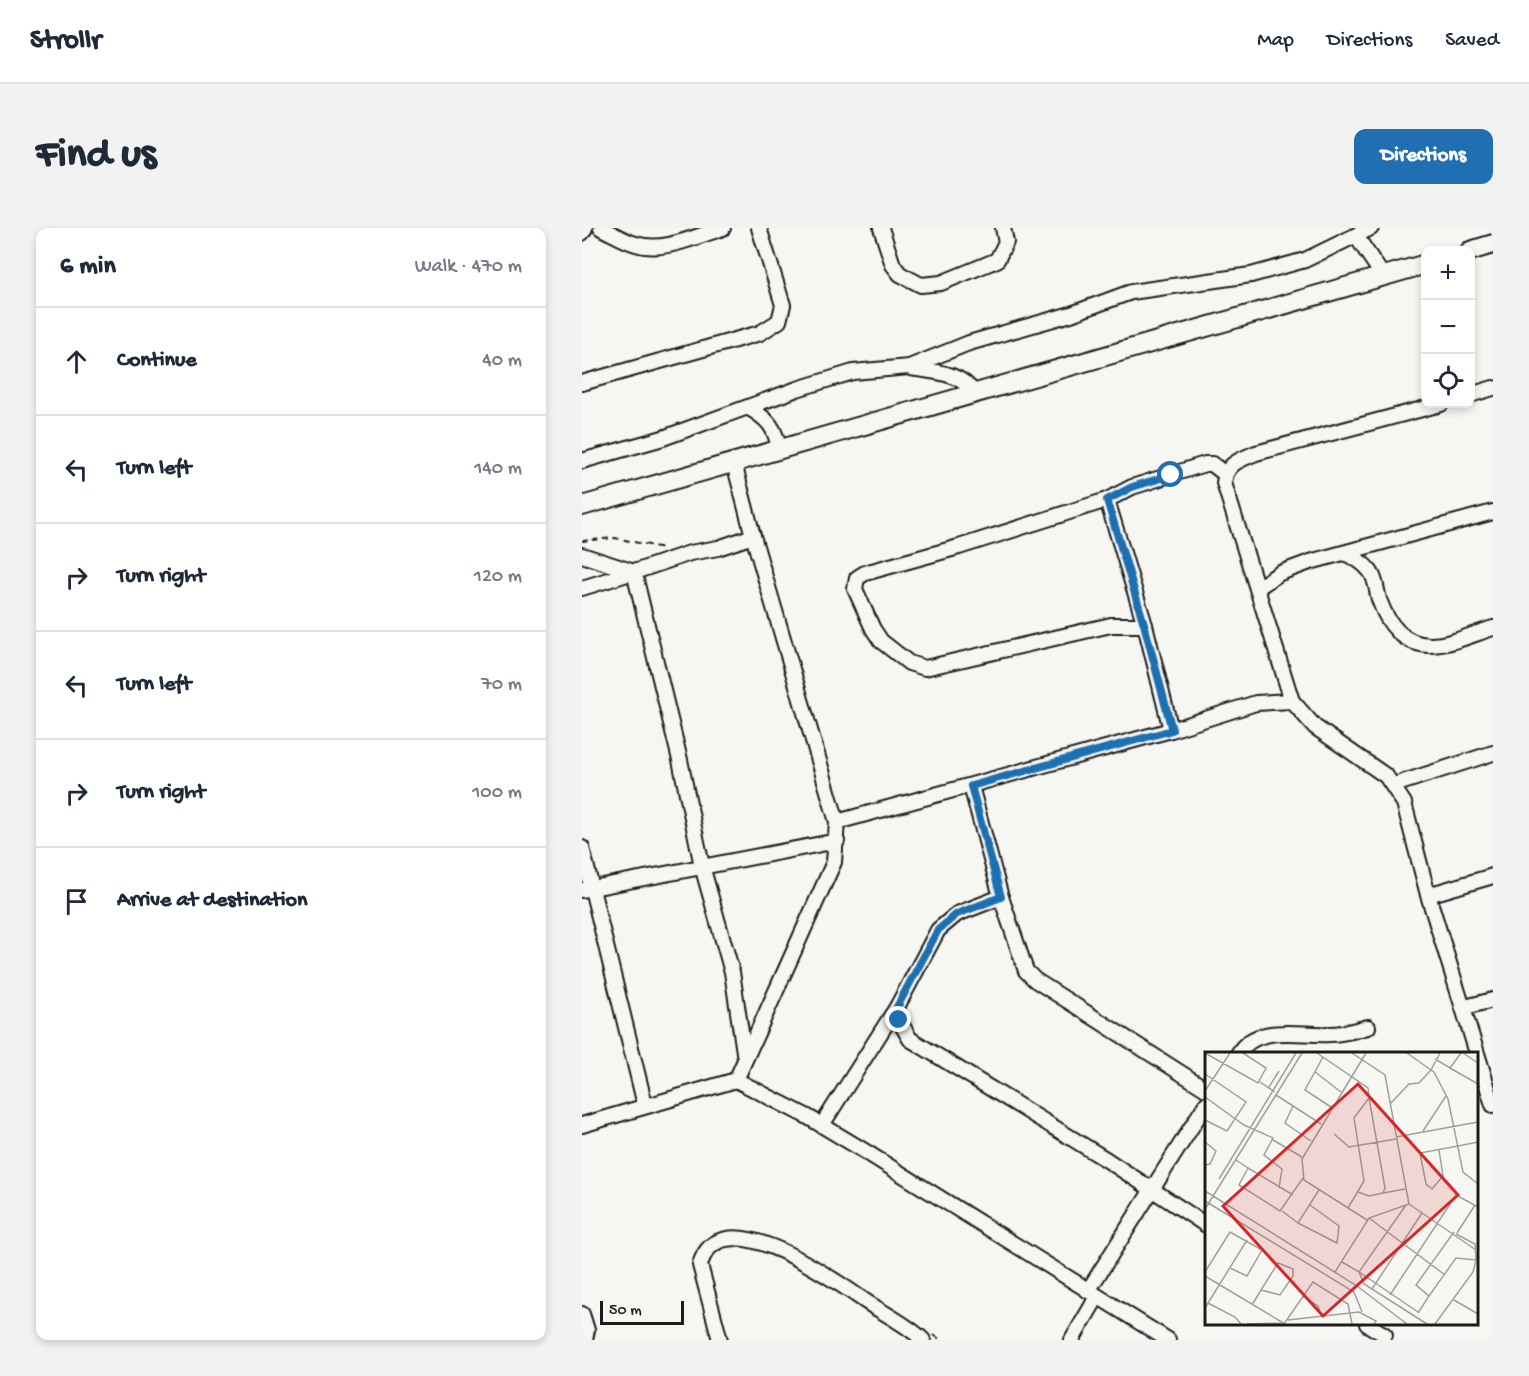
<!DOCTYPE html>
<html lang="en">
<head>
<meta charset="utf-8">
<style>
	body { margin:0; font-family:"Gochi Hand",sans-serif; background:#f2f2f3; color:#1f2937 }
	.controls { position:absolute; right:18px; top:18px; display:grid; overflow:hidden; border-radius:12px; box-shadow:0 3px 9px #0003 }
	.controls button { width:54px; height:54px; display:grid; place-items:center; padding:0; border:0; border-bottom:2px solid #e0e1e3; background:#fff; color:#1f2937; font:30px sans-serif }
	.scale { position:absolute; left:18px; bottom:15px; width:84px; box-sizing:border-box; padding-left:6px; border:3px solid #1c1c1c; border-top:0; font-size:16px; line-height:21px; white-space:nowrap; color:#1c1c1c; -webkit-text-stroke:4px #f6f6f2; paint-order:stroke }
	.stop { position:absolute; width:18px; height:18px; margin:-14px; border:4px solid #1f6fb2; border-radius:50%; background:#fff }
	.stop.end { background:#1f6fb2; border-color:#fff; box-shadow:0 2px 6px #0008 }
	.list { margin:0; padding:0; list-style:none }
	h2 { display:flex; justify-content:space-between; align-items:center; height:78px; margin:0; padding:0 24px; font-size:26px }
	h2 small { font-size:20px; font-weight:400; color:#747a83 }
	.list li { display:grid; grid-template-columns:39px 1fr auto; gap:18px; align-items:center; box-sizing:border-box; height:108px; padding:0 24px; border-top:2px solid #e0e1e3 }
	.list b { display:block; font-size:22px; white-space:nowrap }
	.list em { font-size:20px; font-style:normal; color:#747a83 }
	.icon { flex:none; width:33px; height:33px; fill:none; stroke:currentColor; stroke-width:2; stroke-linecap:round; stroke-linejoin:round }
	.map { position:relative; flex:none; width:911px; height:1112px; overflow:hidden; border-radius:12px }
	header { display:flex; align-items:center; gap:36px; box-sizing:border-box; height:84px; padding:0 30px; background:#fff; border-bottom:2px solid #e0e1e3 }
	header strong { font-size:28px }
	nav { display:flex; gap:33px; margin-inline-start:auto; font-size:21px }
	.intro { display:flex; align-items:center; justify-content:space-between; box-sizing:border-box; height:144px; padding:0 36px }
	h1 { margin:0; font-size:42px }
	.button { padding:15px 27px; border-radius:12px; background:#1f6fb2; color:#fff; font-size:21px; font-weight:700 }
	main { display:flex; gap:36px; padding:0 36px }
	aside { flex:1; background:#fff; border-radius:12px; box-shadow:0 3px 9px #0003 }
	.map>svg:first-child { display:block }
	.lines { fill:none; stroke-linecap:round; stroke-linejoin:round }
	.street-casing { stroke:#1c1c1c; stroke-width:18 }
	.secondary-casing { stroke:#1c1c1c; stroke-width:22 }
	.path { stroke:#1c1c1c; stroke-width:2; stroke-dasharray:6 4.5; stroke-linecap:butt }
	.street { stroke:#f6f6f2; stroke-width:14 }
	.secondary { stroke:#f6f6f2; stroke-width:18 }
	.route { stroke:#1f6fb2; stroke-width:8 }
	.inset-road { fill:none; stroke:#9f9f9c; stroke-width:1.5 }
	.view { fill:#d62828; fill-opacity:0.15; stroke:#d62828; stroke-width:3 }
	.inset-edge { fill:none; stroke:#1c1c1c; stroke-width:3 }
</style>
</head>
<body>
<header>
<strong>Strollr</strong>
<nav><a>Map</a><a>Directions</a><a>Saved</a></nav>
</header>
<div class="intro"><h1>Find us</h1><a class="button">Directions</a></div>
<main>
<aside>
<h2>6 min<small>Walk · 470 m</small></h2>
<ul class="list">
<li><svg class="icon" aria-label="ahead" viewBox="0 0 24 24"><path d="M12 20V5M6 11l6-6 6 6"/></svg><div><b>Continue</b></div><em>40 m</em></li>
<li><svg class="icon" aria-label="left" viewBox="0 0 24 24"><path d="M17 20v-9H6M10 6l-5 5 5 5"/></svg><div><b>Turn left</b></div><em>140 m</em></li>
<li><svg class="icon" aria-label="right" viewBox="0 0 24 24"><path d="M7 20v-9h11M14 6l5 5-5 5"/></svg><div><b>Turn right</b></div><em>120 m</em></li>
<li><svg class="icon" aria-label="left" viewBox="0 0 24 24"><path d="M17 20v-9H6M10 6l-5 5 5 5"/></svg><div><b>Turn left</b></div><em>70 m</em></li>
<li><svg class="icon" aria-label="right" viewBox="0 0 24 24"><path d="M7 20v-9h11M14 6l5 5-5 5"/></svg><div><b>Turn right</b></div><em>100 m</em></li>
<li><svg class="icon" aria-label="arrive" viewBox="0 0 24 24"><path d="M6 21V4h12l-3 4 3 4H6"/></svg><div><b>Arrive at destination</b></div></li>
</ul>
</aside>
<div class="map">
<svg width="911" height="1112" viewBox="0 0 911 1112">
	<rect width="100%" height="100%" fill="#f6f6f2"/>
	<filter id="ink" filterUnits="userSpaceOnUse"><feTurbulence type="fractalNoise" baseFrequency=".0167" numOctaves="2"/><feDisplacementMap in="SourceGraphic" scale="12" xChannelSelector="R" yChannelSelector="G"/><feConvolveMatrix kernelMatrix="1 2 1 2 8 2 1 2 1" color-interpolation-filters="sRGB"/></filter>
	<g filter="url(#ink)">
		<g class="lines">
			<defs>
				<g id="street">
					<path d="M19,0c11,5 23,13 35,16 27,9 60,-8 87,-16"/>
					<path d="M299,0l12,37 7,9 21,11 20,-2 56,-23 9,-18 -3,-14"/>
					<path d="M0,5l3,-5"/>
					<path d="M774,8l27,40"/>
					<path d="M329,140c25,4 49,4 64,26"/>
					<path d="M0,155l178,-50 19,-12 4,-16 -24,-77"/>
					<path d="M888,167l23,-7"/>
					<path d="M167,180c19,11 27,20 30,42"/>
					<path d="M0,233l81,-23 134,-49 56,-17 56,-5 60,-24 102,-29 60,-22 120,-17 54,-15 66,-32"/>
					<path d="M152,235l19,73 84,286 -3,40 -98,218 72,37 50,30 310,193"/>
					<path d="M525,272l-148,47 -94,26 -8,5 -2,11 18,40 8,12 28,22 16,5 186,-43h34"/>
					<path d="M762,325c10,4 19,9 26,18 7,9 6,21 10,31 8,22 24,43 50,43 20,0 43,-11 63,-17"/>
					<path d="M0,327l52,17 -52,16"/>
					<path d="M675,360l23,-15 30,-11 183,-50"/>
					<path d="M710,473l-68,-218c2,-20 16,-23 32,-30l185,-49"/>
					<path d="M589,502l-26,-105 -38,-125 25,-13 73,-23h7l13,10"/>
					<path d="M812,557l99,-32"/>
					<path d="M389,558l30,111 25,74 9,9 171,109"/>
					<path d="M255,594l334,-92 85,-27 36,-2 23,26 71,49 18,27 24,92 65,210"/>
					<path d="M0,620l63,257"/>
					<path d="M0,662l255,-49"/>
					<path d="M846,667l65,-19"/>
					<path d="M315,779l41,-77 19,-16 44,-17"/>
					<path d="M883,779l28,-7"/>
					<path d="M656,826c18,-31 62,-18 92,-20 13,0 26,-4 38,-7"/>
					<path d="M163,831l-13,-87 -30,-106 -22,-106 -46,-188 56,-19 28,-5 35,-12"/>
					<path d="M0,897l154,-45"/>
					<path d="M240,897l75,-118 2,13 11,19 197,121 99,65"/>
					<path d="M506,1063l118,-187"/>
					<path d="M0,1086l5,16 -2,10"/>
					<path d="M785,1096l18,11"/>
					<path d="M138,1112l-20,-75c19,-69 134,15 165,36 18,12 43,24 58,39"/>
					<path d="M490,1112l25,-43"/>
				</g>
				<g id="secondary">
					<path d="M888,23l23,-7"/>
					<path d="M0,278l844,-242"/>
				</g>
			</defs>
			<use href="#street" class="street-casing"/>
			<use href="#secondary" class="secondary-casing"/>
			<g class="path">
				<path d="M0,313l33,-3 48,10"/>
				<path d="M352,1107l7,5"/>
			</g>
			<use href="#street" class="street"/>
			<use href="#secondary" class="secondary"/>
		</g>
	</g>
	<g class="lines" filter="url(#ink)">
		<path class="route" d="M317,792l-2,-13 41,-77 19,-16 44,-17 -30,-111 201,-56 -28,-106 -37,-124 25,-13 39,-12"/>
	</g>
	<g transform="translate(623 824)">
		<rect width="273" height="273" fill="#f6f6f2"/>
		<path class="inset-road" d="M0,1l53,30 8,-15 -23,-15M112,1l51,35 1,10 -15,20 10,63 -16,27M161,1l-64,106 2,21 63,40M202,1l24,17 9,-17M258,1l15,10M118,5l-18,33 26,17M230,7l15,9 11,-15M245,16l28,16M110,20l26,20M0,22l41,28 -19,29 -22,-11M55,30l15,10M64,35l10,-16M0,39l25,-38M71,43l45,29M0,45l39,28 29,13 -9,17 18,14 -3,19M164,46l16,90 -2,5 22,-4M185,52l19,-20 10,-1 12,-13 3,2 14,27 15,73 15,12M88,54l-8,17 26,18M218,79l23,-35M129,82l15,13 47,-8M191,85l82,-15M68,88l29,17M0,90l11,9 -6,13 -5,1M234,98l4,26 -11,13 -6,-5 -6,-31 38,-7 20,-4M31,108l12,8 -9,17 41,26 23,-33M43,116l45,27M14,127l77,-126M0,139l152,95 50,38M153,140l11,4 14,-3M0,149l149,91 8,20M204,152l67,46M0,157l97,-156M77,159l16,12 21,-33M164,166l76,57M93,171l39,20 2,-17 -29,-21M252,181l18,-28M137,210l17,10 47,-67M0,220l25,-40 32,18 -15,26 -17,-8M130,220l34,-54 40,-14 -24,-129 -33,-22M0,224l80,48M167,237l50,-76M185,243l66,-100 22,12M98,244l15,10 3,10M224,244l27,-38 20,2 -1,-16 -19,-10M249,248l24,14M3,251l27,14 6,7M47,253l9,-15 17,-27 15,6v7l-13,19 -19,-5M0,256l42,-68M213,260l-59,-40 5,12 63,40M213,261l11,-17 -13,-11 38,-53M83,268l71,-8 17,9 -2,3M42,272l35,-1M79,272l29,-42 35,22 4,20M230,272l38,-52 3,-12"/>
		<path class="view" d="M153,32l100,111 -135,121 -100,-110z"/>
		<rect width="273" height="273" class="inset-edge"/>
	</g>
</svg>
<div class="controls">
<button>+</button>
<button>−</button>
<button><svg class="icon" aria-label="locate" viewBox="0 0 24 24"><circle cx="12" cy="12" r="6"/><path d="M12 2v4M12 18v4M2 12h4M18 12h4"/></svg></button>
</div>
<div class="scale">50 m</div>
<div class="stop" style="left:589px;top:247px"></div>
<div class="stop end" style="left:317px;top:792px"></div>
</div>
</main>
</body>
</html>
